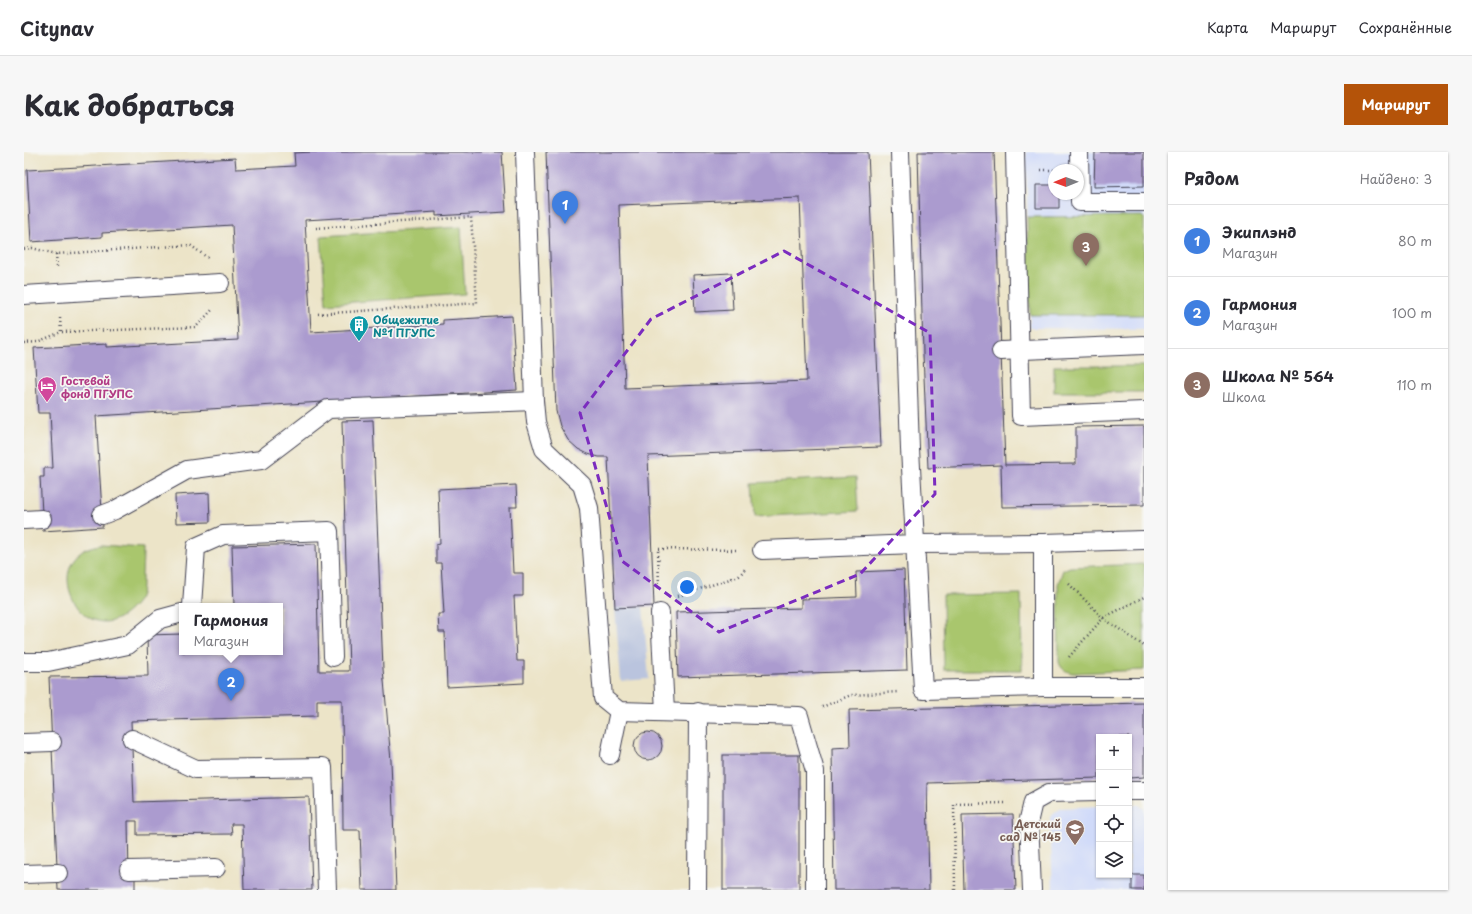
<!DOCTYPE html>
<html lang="ru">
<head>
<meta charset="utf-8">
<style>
	body { margin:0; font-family:"Playpen Sans",sans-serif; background:#f7f7f7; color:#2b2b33 }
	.controls { position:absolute; right:12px; bottom:12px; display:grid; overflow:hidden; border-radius:0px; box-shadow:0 1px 3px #0004 }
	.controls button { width:36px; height:36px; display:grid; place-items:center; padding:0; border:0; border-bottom:1px solid #e1e1e2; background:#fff; color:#2b2b33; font:20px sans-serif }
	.compass { position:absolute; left:1024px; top:12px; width:36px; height:36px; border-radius:50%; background:#fff; box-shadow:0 1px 3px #0004; rotate:269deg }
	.you { position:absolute; left:663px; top:435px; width:14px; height:14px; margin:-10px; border:3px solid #fff; border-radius:50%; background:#1a73e8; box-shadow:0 0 0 6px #1a73e833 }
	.badge { display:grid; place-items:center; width:26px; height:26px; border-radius:50%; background:#b45309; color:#fff; font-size:13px; font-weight:700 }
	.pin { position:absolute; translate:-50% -33px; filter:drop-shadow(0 1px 2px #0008) }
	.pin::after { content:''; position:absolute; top:21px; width:14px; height:12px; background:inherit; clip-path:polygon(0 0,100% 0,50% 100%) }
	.popup { position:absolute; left:155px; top:451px; width:104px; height:52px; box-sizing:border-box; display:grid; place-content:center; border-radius:0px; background:#fff; filter:drop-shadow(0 1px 3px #0005); font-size:13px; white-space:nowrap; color:#7c7c81 }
	.popup b { font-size:15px; color:#2b2b33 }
	.popup::after { content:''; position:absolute; left:50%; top:100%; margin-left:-8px; border:8px solid transparent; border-top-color:#fff }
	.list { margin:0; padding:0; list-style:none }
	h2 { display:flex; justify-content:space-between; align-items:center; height:52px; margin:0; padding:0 16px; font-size:17px }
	h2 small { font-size:13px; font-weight:400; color:#7c7c81 }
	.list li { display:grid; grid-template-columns:26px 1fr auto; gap:12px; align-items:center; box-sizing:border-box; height:72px; padding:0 16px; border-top:1px solid #e1e1e2 }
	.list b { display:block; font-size:15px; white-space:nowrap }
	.list p { margin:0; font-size:13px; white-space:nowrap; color:#7c7c81 }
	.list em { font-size:13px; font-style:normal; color:#7c7c81 }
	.icon { flex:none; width:22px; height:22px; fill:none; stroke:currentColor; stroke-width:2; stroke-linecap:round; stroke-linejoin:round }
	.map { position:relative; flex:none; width:1120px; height:738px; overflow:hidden; border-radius:0px }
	header { display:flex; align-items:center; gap:24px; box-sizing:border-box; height:56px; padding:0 20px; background:#fff; border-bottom:1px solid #e1e1e2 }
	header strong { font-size:19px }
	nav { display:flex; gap:22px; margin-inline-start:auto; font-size:14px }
	.intro { display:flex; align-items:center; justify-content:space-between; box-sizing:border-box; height:96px; padding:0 24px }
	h1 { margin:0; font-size:28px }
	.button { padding:10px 18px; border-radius:0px; background:#b45309; color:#fff; font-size:14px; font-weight:700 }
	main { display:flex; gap:24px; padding:0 24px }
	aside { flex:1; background:#fff; border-radius:0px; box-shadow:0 1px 3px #0004 }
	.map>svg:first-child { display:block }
	.built { fill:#d0daf9; fill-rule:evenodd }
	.industrial { fill:#bac4de }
	.green { fill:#a9c66d; stroke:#667454 }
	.building { fill:#ab9bcf; fill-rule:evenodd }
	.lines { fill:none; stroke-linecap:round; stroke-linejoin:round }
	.service-casing { stroke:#403f50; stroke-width:20 }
	.path { stroke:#403f50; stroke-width:2.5; stroke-dasharray:1 3; stroke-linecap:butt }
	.service { stroke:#fff; stroke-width:18 }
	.marked { fill:none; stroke:#7b2cbf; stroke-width:3; stroke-dasharray:8 5; stroke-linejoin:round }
	.labels { text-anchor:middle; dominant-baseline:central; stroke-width:3.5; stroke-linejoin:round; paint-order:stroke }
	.culture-label { font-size:11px; font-weight:bold; fill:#0d838f; stroke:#f6f6f2; text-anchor:start }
	.hotel-label { font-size:11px; font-weight:bold; fill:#b23c85; stroke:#f6f6f2; text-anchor:start }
	.education-label { font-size:11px; font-weight:bold; fill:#785e54; stroke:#f6f6f2; text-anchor:end }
</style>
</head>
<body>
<header>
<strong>Citynav</strong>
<nav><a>Карта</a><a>Маршрут</a><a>Сохранённые</a></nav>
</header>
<div class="intro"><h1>Как добраться</h1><a class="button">Маршрут</a></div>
<main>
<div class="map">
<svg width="1120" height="738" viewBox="0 0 1120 738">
	<rect width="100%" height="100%" fill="#f6f6f2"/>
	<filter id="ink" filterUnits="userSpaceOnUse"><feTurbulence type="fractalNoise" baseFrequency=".025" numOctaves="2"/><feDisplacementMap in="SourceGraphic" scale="8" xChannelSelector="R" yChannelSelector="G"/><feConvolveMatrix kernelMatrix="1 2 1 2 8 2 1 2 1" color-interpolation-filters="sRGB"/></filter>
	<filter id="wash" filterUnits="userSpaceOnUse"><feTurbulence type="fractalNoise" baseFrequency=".012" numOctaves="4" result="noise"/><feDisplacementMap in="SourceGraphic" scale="16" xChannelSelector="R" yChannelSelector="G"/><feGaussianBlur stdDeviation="0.9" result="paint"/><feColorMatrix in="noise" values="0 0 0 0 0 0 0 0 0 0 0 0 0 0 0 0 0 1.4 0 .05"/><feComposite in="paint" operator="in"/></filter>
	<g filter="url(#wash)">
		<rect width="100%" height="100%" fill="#ece4c8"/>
		<g class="built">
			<path d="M1002,0h118v177l-114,-1zM1030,18h24v24h-24z"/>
			<path d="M1105,653h10l5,4v81h-91l-3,-73 11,-9 38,-2v69h30z"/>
		</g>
		<path class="industrial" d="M619,455l6,72 -28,2 -6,-73z"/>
		<g class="green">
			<path d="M1118,64l2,2v97h-114l-3,-98z"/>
			<path d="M437,75l4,67 -139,10 -5,-68z"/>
			<rect x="1030" y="214" width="90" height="26"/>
			<path d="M832,325l2,34 -103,6 -2,-34z"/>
			<path d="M77,393l42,3c0,11 -1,22 -1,34 0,3 0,8 -1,12 -2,8 -11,16 -17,21 -46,33 -87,-62 -23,-70z"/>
			<path d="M1120,412v106l-72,3c-7,-2 -11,-4 -13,-11l-1,-78 5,-14 7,-3z"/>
			<path d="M997,442l1,76h-78l-1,-75z"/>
		</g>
		<g id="blocks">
			<g class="building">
				<path d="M288,0h190l4,60 -70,4v-4l-131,8 6,112 132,-8v-4l69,-4 5,74 -421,26 7,111 -60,4 -3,-54h4v-9h9l-3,-55h-12l-4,-65 73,-4v3l131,-7 -6,-115 -130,8v4l-71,5 -4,-72 208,-12 1,11 59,-3 -1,-13z"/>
				<path d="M522,0h322l13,295 -233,9 6,150 -39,2 -7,-151h-9l-11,-3 -10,-5 -10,-9 -8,-14 -4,-15zM776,46l7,183 -182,7 -6,-183z"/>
				<path d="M894,0h76l11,313 71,-1v-37l68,-1v79l-142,2 -1,-42 -73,3 -5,-114z"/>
				<path d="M1071,0h49v34l-50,1z"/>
				<path d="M1012,33h18v9h5v14h-23z"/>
				<path d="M707,121l2,37 -38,2 -2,-37z"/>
				<path d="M349,268l10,249 8,92 5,129h-34l-2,-60h-17l-1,-130h-25v16l-186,5 3,81 175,-5 3,93h-68l-2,-66h-11l1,10 -95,1v-14h-9l1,56h6v13h-77l-9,-213 99,-1 -1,-41 35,-1v18h98v-46h-46l-2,-60 84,-2 3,127h30l-7,-250z"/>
				<path d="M492,333l1,22h-7l3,66h10v23h-9l3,65h7v22l-77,4 -2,-55h-6l-1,-18h6l-3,-51h-5v-18l4,-1 -2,-55z"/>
				<path d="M185,341l1,29 -34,1 -1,-28z"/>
				<path d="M880,418l3,100 -229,7 -2,-65 125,-4v-9l56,-2 -1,-25z"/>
				<path d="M1120,551v74l-15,1v-41h-30v41l-172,5 2,107h-95l-2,-142 18,-1 -1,-37z"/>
				<circle cx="624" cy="594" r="14"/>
				<rect x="699" y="603" width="76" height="135"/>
				<path d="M989,662l3,76h-52l-2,-75z"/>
				<rect x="1108" y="723" width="12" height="15"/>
			</g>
		</g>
	</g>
	<g filter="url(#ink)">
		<use href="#blocks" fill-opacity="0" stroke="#403f50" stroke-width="1"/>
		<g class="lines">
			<defs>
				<g id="service">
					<path d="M501,0l9,249 2,21 8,27 38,36 7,23 14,190 16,13 180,5 16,55v119"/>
					<path d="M876,0l10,297 13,241 120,-3"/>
					<path d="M991,0l6,264 123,-5"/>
					<path d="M1055,0l1,50h64"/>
					<path d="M0,143l196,-12"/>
					<path d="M977,199l143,-6"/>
					<path d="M78,363l13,-5 72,-40 74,-10 67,-51 206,-8"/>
					<path d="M0,368l18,-1"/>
					<path d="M1120,388l-101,3v144h101"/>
					<path d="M738,398l153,-6 128,-1"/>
					<path d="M168,454l4,-59 27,-12 106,-4 4,126"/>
					<path d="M636,461l5,99"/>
					<path d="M0,510h24l80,-17 32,-26 22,-6"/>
					<path d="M108,587l64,30 127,-2 4,123"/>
					<path d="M0,591l28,-1"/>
					<path d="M586,603l9,-44"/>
					<path d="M1105,639h15"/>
					<path d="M105,718l87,-2"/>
					<path d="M0,722l34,-1"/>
					<path d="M673,738l1,-178"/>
					<path d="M1008,738l-3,-71 4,-17 16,-9 50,-1"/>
				</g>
			</defs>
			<use href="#service" class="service-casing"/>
			<g class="path">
				<path d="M1017,18h13"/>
				<path d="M292,76l155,-11 6,86 -160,11"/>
				<path d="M0,97l8,-1 24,6 134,-9 18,13"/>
				<path d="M32,102l1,13"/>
				<path d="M36,166l1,14"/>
				<path d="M0,191l13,-1 24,-10 135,-5 16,-17"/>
				<path d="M1045,432l34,34 41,28"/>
				<path d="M635,436l-1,-39 80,1"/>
				<path d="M654,444l61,-20 6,-7"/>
				<path d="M1045,505l34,-39 41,-21"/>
				<path d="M798,555l29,-12 47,-3"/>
				<path d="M931,738l-1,-86 51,-1"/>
			</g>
			<use href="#service" class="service"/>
		</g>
	</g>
	<path class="marked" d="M760,99l146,82 5,161 -75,80 -141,58 -97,-71 -42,-148 71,-94z"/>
	<defs>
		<symbol id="building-pin" viewBox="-11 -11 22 30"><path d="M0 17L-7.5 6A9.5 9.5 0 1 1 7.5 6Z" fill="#0f9aa8" stroke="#f6f6f2"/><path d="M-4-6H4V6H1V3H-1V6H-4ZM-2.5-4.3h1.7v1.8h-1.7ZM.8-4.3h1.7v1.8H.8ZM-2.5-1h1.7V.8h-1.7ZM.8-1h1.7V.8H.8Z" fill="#fff"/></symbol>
		<symbol id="hotel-pin" viewBox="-11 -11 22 30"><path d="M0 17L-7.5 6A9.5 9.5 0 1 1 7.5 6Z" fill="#d1479c" stroke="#f6f6f2"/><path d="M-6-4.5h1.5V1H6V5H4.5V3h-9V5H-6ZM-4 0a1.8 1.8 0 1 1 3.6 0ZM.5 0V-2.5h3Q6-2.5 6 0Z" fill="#fff"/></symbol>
		<symbol id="school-pin" viewBox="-11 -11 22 30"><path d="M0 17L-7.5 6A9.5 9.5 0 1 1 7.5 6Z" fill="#8d6e63" stroke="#f6f6f2"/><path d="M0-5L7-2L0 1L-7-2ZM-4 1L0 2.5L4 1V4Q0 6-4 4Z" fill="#fff"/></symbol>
	</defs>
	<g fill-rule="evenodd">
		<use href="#building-pin" x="324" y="162" width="22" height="30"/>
		<use href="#hotel-pin" x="12" y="223" width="22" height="30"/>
		<use href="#school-pin" x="1040" y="666" width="22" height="30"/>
	</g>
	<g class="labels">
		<g class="culture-label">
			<text x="349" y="167">Общежитие<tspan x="349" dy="13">№1 ПГУПС</tspan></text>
		</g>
		<g class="hotel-label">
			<text x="37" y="228">Гостевой<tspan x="37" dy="13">фонд ПГУПС</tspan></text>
		</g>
		<g class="education-label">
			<text x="1037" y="671">Детский<tspan x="1037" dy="13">сад № 145</tspan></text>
		</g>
	</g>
</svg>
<div class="controls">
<button>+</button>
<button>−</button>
<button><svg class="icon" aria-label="locate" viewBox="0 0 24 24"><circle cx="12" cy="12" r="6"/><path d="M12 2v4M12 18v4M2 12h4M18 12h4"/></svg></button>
<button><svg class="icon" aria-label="layers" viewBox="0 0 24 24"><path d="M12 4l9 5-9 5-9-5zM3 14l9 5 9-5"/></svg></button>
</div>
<svg class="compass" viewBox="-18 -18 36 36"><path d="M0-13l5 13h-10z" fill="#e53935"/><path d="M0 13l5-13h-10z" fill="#7c7c81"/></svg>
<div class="you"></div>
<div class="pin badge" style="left:541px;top:72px;background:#3f7fe0">1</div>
<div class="pin badge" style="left:207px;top:549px;background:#3f7fe0">2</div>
<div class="popup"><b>Гармония</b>Магазин</div>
<div class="pin badge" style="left:1062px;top:114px;background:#8d6e63">3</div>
</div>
<aside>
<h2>Рядом<small>Найдено: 3</small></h2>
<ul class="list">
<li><span class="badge" style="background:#3f7fe0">1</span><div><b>Экиплэнд</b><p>Магазин</p></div><em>80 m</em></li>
<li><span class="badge" style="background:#3f7fe0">2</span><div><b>Гармония</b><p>Магазин</p></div><em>100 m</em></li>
<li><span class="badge" style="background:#8d6e63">3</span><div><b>Школа № 564</b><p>Школа</p></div><em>110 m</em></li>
</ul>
</aside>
</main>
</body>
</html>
